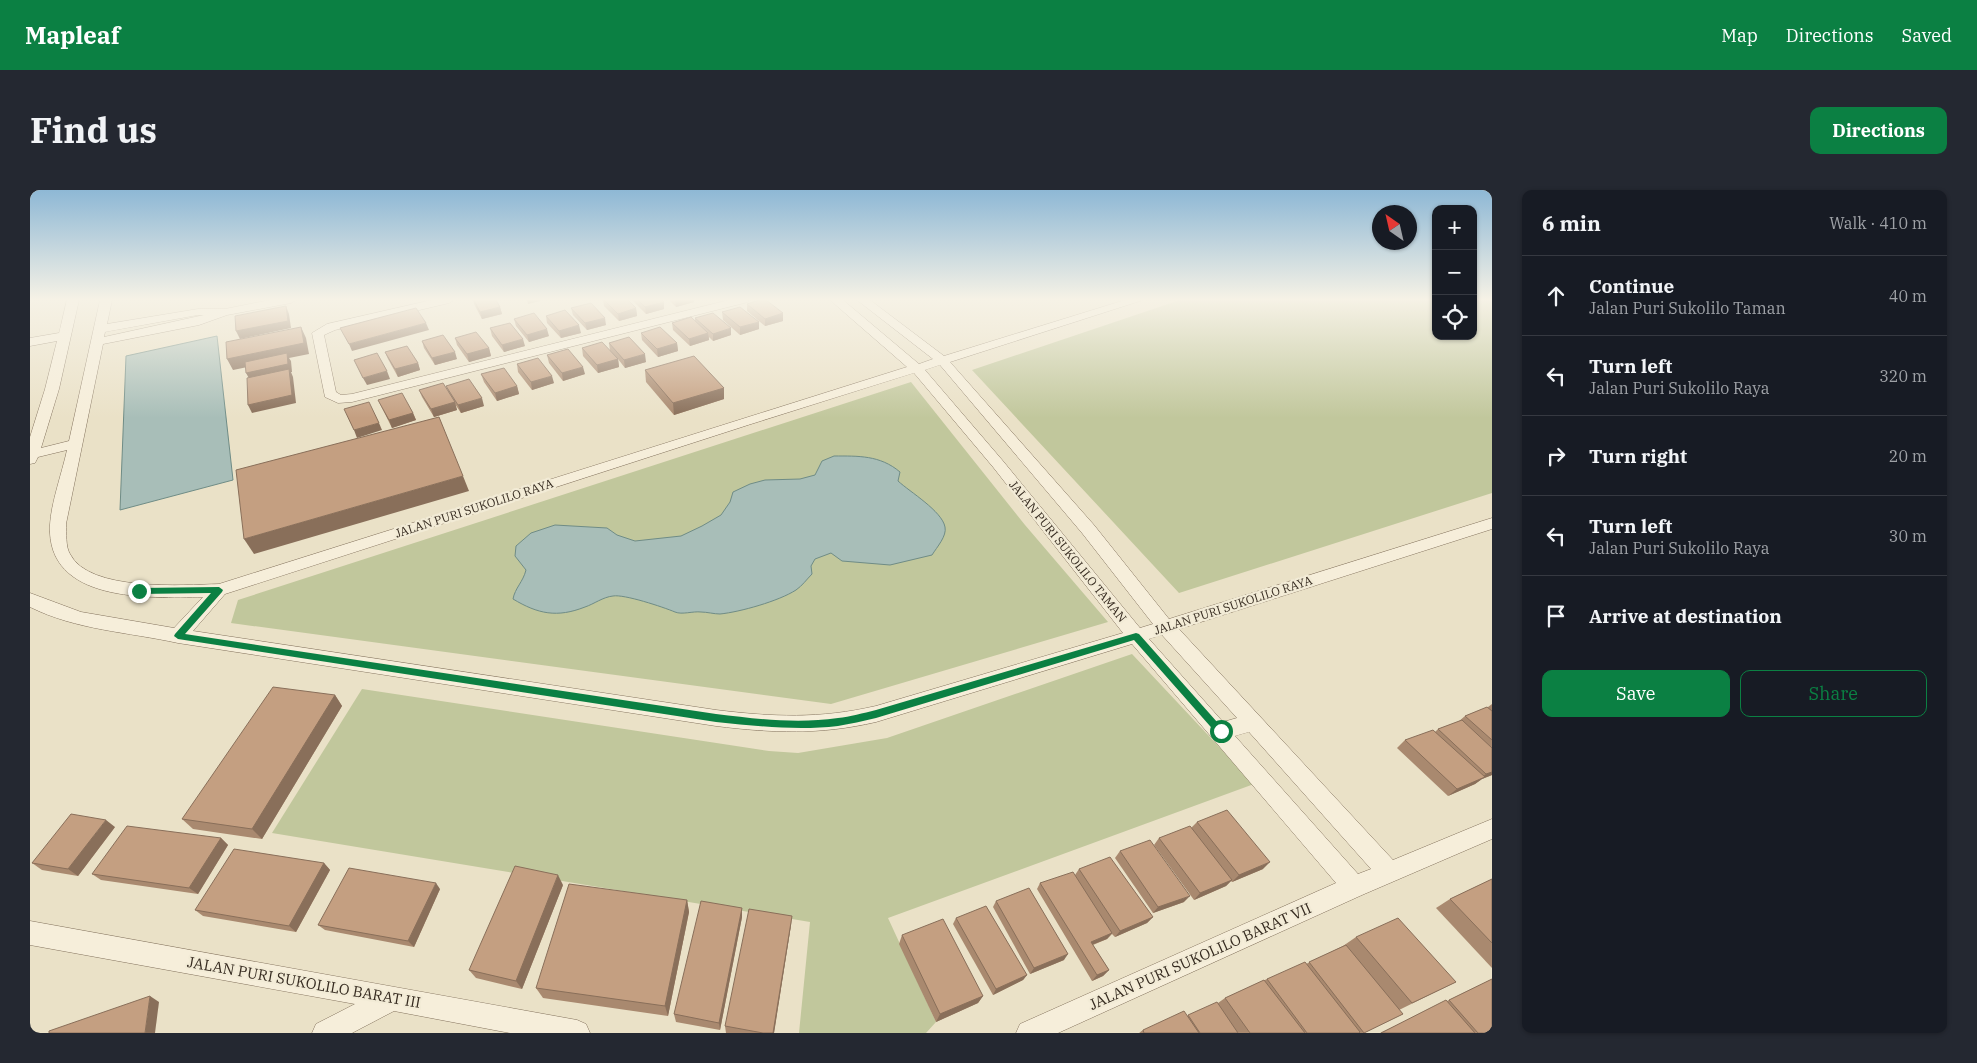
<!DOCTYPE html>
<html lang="en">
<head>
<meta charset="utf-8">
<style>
	body { margin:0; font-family:"IBM Plex Serif",serif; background:#242831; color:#f1f3f6 }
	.controls { position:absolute; right:15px; top:15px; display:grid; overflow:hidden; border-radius:10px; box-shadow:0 1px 4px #0004 }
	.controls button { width:45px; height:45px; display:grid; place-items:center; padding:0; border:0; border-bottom:1px solid #363941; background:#171b24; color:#f1f3f6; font:25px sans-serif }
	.compass { position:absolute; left:1342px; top:15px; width:45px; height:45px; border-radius:50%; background:#171b24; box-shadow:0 1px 4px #0004; rotate:326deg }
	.stop { position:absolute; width:15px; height:15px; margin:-11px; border:4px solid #0b8043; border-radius:50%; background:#fff }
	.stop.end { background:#0b8043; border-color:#fff; box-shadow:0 1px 5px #0008 }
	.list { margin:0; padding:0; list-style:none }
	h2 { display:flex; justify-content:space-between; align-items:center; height:65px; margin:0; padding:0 20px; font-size:21px }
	h2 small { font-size:16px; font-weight:400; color:#9ea1a6 }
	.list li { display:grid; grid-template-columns:32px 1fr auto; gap:15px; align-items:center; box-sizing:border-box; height:80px; padding:0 20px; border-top:1px solid #363941 }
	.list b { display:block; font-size:19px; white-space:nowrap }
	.list p { margin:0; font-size:16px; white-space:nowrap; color:#9ea1a6 }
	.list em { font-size:16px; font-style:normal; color:#9ea1a6 }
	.actions { display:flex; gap:10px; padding:15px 20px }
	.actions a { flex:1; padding:11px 0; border:1px solid #0b8043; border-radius:10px; text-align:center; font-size:18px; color:#0b8043 }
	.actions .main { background:#0b8043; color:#fff }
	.icon { flex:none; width:28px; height:28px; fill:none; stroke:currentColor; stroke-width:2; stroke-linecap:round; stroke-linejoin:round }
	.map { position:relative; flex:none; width:1462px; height:843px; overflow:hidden; border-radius:10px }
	header { display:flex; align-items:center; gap:30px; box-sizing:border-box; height:70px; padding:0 25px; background:#0b8043; color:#fff }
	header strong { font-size:24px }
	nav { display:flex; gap:28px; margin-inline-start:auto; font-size:18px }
	.intro { display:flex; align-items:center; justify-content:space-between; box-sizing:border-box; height:120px; padding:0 30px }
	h1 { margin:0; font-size:35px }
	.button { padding:12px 22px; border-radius:10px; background:#0b8043; color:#fff; font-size:18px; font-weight:700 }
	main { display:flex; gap:30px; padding:0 30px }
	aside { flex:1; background:#171b24; border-radius:10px; box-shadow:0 1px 4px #0004 }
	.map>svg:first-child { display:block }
	.green { fill:#c1c79c }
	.water { fill:#a8beb8; stroke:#6f8c86 }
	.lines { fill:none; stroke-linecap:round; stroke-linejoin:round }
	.street-casing { stroke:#84735e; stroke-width:1 }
	.street { fill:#f6eeda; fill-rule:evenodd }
	.wall { fill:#a9896f }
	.shaded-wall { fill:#896f5a }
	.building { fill:#c49f81; stroke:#896f5a }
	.route { fill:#0b8043 }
	.labels { text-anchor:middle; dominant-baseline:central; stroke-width:4.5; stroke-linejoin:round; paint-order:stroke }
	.street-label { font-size:12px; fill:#362b20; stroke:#f2ebd6 }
	.near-street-label { font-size:15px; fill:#362b20; stroke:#f2ebd6 }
</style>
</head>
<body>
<header>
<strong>Mapleaf</strong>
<nav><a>Map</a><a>Directions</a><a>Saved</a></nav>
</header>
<div class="intro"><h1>Find us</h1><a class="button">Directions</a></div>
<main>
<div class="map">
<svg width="1462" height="843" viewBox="0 0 1462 843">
	<rect width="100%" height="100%" fill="#eae1c7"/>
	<g class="green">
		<path d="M1150,110h256v36h37v-36h19v193l-313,100 -207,-223z"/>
		<path d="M881,192l114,143 83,97 -277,82 -600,-81 7,-23z"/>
		<path d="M1102,464l122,130 -366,134 48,104 -10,11h-127l11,-111 -538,-89 90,-144 407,62 29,2 89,-15z"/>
	</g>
	<g class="water">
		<path d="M187,146l16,144 -113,30 6,-154z"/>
		<path d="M804,266c24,0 46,-1 66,16l-2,9c12,11 44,30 47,46 2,9 -8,20 -13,28l-42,10 -48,-4 -11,-8 -16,6 -4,7 1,8c-5,5 -10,12 -16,16 -17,11 -56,22 -76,24 -6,0 -13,-2 -19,-2 -8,-1 -19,3 -26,0 -12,-5 -51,-18 -62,-16 -10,1 -19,8 -28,11 -28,11 -47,7 -72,-8 2,-11 10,-17 13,-29l-11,-14 1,-10 15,-13 24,-8 52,3 10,7 18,6 46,-5 21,-10 19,-11 9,-13 3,-10 17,-8 15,-4 35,-1 15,-4 7,-14z"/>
	</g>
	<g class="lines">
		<defs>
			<g id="street">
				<path d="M37,110h12l-20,89 -18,59 28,-7 31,-141h12l-5,24 91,-15h27l45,-9h26l-5,3 -64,12 -28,10 -96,19 -37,180c1,9 -1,22 4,30 19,38 113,31 149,30l688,-217 -77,-67h13l76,64 14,-5 -76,-59h13l74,56 181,-56h18l-193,62 144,163 75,94 323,-101v11l-313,100 214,231 99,-41v20l-130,56 -304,138h-42l4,-9 316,-141 -204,-239 -256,78c-56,13 -103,11 -160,4l-538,-83c-50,-11 -102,-13 -148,-36v-14l51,19 93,16 29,-31c-54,1 -157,6 -153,-72 1,-22 12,-52 17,-75l-29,7 -3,6 -5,1v-27l15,-48 12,-48 -27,5v-8l29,-5zM168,125h6l-100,22 1,-5zM910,175l142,168 71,91 -13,4 -137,-167 -78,-91zM884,183l79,94 130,166 -247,73c-56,13 -103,11 -160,4l-523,-79 32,-37 523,-169zM1132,445l75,83 -14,4 -74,-83zM1219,542l122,137 -13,5 -123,-138z"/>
				<path d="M402,110h22l-5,3 -114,27 -11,5 12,57 5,3 11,-1 377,-94h20l-1,2 -396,100 -14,1 -13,-6 -13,-64 15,-9z"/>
				<path d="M0,731l547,99 9,4 4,9h-80l-116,-22 -42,22h-40l4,-9 39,-20 -325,-59z"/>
			</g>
		</defs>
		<use href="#street" class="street-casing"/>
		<use href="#street" class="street"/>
	</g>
	<g class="wall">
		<path d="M443,110h23l4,7 2,7 -20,5 -8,-15z"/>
		<path d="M573,110h25l8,8 1,8 -18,5 -15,-15z"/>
		<path d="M602,110h30l2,2v7l-18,5z"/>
		<path d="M639,110h25v2l-18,5z"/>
		<path d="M717,114l36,9v8l-18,5 -18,-15z"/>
		<path d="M541,118l35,17 -19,5 -14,-15z"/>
		<path d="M692,122l37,17 -19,6 -17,-15z"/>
		<path d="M516,126l35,17 -20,5 -14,-15z"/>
		<path d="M665,128l36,17 -18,6 -4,-4v3l-19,6 -17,-16 -1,-7 23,-2z"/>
		<path d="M484,129l35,17 -20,6 -13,-16z"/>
		<path d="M460,138l35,18 -21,6 -12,-16z"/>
		<path d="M611,143l36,10 1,8 -20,6 -16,-17z"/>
		<path d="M425,148l34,10 2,8 -22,6 -12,-17z"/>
		<path d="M392,151l35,18 -22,6 -11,-17z"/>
		<path d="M579,153l37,19 -21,6 -7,-9 1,8 -21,6 -15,-17 -1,-8 28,3z"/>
		<path d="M355,162l33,11 2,7 -22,7 -10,-18z"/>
		<path d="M517,165l38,19 -22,7 -14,-18z"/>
		<path d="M487,174l37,19 -22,7 -14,-18z"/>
		<path d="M615,180l79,18v11l-50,16 -28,-33z"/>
		<path d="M451,184l36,12 2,8 -22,7 -13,-19z"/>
		<path d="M416,196l38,20 -23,7 -6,-9 2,6 -23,7 -12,-20 -3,-7 29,1z"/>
		<path d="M348,210l35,13 3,7 -24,8z"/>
		<path d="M305,505l7,11 -80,133 -69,-10 -11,-10z"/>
		<path d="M1462,514v71l-10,4 -7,5 -27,12 -51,-48 8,-8 30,-8 3,-3 20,-7 7,-6 23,-9z"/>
		<path d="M1167,632l66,47 -31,13 -1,-1 -5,5 -32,14 -40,-55 5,-7 32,-10z"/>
		<path d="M85,637l-37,49 -36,-6 -10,-7z"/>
		<path d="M191,648l7,7 -30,49 -97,-14 -9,-6z"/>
		<path d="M1090,661l64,51 -31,11 -38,-55z"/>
		<path d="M294,673l6,7 -34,62 -93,-16 -8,-6z"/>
		<path d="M1049,679l74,48 -6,6 -32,14 -3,-3 -5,5 -14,6 16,25 -6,6 -11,5 -55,-92 3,-6 35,-8z"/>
		<path d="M1462,689v89l-56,-60 14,-9z"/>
		<path d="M533,695l-41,104 -46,-11 -7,-8z"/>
		<path d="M410,699l-26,58 -89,-17 -7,-5z"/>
		<path d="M657,710l2,12 -21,104 -125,-18 -7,-10z"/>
		<path d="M966,711l68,59 -34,14 -37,-67z"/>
		<path d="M712,718v9l-22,113 -44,-8 -2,-8z"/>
		<path d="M926,728l71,57 -4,5 -30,15 -40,-71z"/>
		<path d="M761,735l-17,108h-48l-1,-7z"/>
		<path d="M872,745l81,61 -5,7 -42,19 -37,-78z"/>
		<path d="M1326,747l100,45 -57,28 4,4 -39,19h-225l4,-3 44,-14 31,-13 7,-5 42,-19 39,-15 37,-18z"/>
		<path d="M1462,789v54h-112l67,-32z"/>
	</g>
	<g class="shaded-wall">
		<path d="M497,110h17l-16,4z"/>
		<path d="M645,110h19v2l-18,5z"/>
		<path d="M634,112v7l-18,5 -1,-7z"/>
		<path d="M256,116l3,8 2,14 -51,11 -4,-8z"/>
		<path d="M470,117l2,7 -20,5 -2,-7z"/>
		<path d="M606,118l1,8 -18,5 -1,-7z"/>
		<path d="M753,123v8l-18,5v-7z"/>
		<path d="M575,128l1,7 -19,5 -2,-7z"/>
		<path d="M729,132v7l-19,6v-8z"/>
		<path d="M396,133l3,7 -77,21 -3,-7z"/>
		<path d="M549,135l2,8 -20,5 -2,-7z"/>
		<path d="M271,137l5,11 3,16 -20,4 2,3 1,11h-1l2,5 3,26 -44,10 -4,-8 2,-25 -4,-7 41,-14 -54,11 -6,-11z"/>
		<path d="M701,138v7l-18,6v-7z"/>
		<path d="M517,139l2,7 -20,6 -2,-7z"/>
		<path d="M678,143l1,7 -19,6 -1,-7z"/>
		<path d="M493,149l2,7 -21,6 -2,-7z"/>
		<path d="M647,153l1,8 -20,6 -1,-8z"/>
		<path d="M459,158l2,8 -22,6 -2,-8z"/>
		<path d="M425,162l2,7 -22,6 -3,-7z"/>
		<path d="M615,164l1,8 -21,6 -1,-8z"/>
		<path d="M588,169l1,8 -21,6 -1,-8z"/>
		<path d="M388,173l2,7 -22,7 -3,-8z"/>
		<path d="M553,177l2,7 -22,7 -1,-8z"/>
		<path d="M357,181l3,8 -23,6 -4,-7z"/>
		<path d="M522,186l2,7 -22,7 -1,-8z"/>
		<path d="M487,196l2,8 -22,7 -2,-8z"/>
		<path d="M694,198v11l-50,16 -1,-12z"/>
		<path d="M452,208l2,8 -23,7 -3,-8z"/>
		<path d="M425,212l2,8 -23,7 -3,-8z"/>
		<path d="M383,223l3,7 -24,8 -3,-8z"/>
		<path d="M349,233l3,7 -25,8 -3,-8z"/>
		<path d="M433,286l6,15 -215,63 -10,-15z"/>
		<path d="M305,505l7,11 -80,133 -10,-10z"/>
		<path d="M1462,582v3l-10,4 -7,5 -27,12 9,-7 23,-10 6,-5z"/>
		<path d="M76,630l9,7 -37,49 -10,-7z"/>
		<path d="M191,648l7,7 -30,49 -9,-6z"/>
		<path d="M1240,672l-7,7 -31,13 7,-7z"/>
		<path d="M294,673l6,7 -34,62 -7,-6z"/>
		<path d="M528,685l5,10 -41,104 -6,-8z"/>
		<path d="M1202,690l-6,6 -32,14 6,-7z"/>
		<path d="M406,693l4,6 -26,58 -6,-6z"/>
		<path d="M1160,706l-6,6 -31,11 5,-6z"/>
		<path d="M657,710l2,12 -21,104 -3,-10z"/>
		<path d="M712,718v9l-22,113 -1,-7z"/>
		<path d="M762,726l-1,9 -17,108h-1z"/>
		<path d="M1123,727l-6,6 -32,14 5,-6z"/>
		<path d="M1082,743l-5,6 -21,8 5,-5z"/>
		<path d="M1038,764l-4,6 -34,14 4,-6z"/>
		<path d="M1079,780l-6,6 -11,5 5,-6z"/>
		<path d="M997,785l-4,5 -30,15 3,-6z"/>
		<path d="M120,806l9,6 -4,31h-10z"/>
		<path d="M953,806l-5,7 -42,19 4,-8z"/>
	</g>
	<g class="building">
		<path d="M444,110h22l4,7 -20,5z"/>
		<path d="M574,110h24l8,8 -18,6z"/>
		<path d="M608,110h24l2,2 -19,5z"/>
		<path d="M729,110h7l17,13 -18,6 -18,-15z"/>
		<path d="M561,113l14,15 -20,5 -14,-15z"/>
		<path d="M256,116l2,15 -52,10 -1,-15z"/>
		<path d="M710,117l19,15 -19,5 -18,-15z"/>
		<path d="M386,118l10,15 -77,21 -9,-16z"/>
		<path d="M535,120l14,15 -20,6 -13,-15z"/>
		<path d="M504,123l13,16 -20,6 -13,-16z"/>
		<path d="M683,123l18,15 -18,6 -18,-16z"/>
		<path d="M661,127l17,16 -19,6 -17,-16z"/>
		<path d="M480,133l13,16 -21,6 -12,-17z"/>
		<path d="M271,137l3,16 -77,16 -1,-17z"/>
		<path d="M630,137l17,16 -20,6 -16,-16z"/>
		<path d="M446,142l13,16 -22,6 -12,-16z"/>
		<path d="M413,145l12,17 -23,6 -10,-17z"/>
		<path d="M599,147l16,17 -21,6 -15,-17z"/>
		<path d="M572,152l16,17 -21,6 -15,-17z"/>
		<path d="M377,156l11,17 -23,6 -10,-17z"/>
		<path d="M538,159l15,18 -21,6 -15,-18z"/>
		<path d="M257,163l1,11 -42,9 -1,-11z"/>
		<path d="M347,163l10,18 -24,7 -9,-18z"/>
		<path d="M664,166l30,32 -51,15 -28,-33z"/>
		<path d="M508,168l14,18 -21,6 -14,-18z"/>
		<path d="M474,178l13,18 -22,7 -14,-19z"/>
		<path d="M259,179l3,26 -44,10 -1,-27z"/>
		<path d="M439,189l13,19 -24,7 -12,-19z"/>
		<path d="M413,193l12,19 -24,7 -12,-19z"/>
		<path d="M372,203l11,20 -24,7 -11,-20z"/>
		<path d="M339,212l10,21 -25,7 -10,-21z"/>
		<path d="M409,227l24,59 -219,63 -8,-69z"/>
		<path d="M243,497l62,8 -83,134 -70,-10z"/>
		<path d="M1457,517l5,4v29l-27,-24z"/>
		<path d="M1432,530l30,28v24l-6,2 -48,-45z"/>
		<path d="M1403,540l52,47 -28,12 -52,-49z"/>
		<path d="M1197,620l43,52 -31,13 -42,-53z"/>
		<path d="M41,624l35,6 -38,49 -36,-6z"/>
		<path d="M97,636l94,12 -32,50 -97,-14z"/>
		<path d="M1160,636l42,54 -32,13 -41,-55z"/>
		<path d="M1120,650l40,56 -32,11 -38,-56z"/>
		<path d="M204,659l90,14 -35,63 -94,-16z"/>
		<path d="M1080,667l43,60 -33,14 -41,-62z"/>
		<path d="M485,676l43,9 -42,106 -47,-11z"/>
		<path d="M319,678l87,15 -28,58 -90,-16z"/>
		<path d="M1043,682l39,61 -21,9 18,28 -12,5 -57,-92z"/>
		<path d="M1462,689v64l-42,-44z"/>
		<path d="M539,694l118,16 -22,106 -129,-18z"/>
		<path d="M999,698l39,66 -34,14 -38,-67z"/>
		<path d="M671,711l41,7 -23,115 -45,-9z"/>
		<path d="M956,716l41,69 -31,14 -40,-71z"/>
		<path d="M719,719l43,7 -19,117h-10l-38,-7z"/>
		<path d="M1368,728l58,64 -44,21 -56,-66z"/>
		<path d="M913,729l40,77 -43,18 -38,-79z"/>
		<path d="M1316,755l57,69 -39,19 -55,-71z"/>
		<path d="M1275,772l55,70 -1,1h-52l-40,-54z"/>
		<path d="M1462,789v54h-14l-29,-33z"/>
		<path d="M1234,790l41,53h-55l-25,-35z"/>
		<path d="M120,806l-5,37h-96v-2z"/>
		<path d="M1416,810l29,33h-94z"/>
		<path d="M1187,812l21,31h-38l-12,-18z"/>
		<path d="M1154,821l15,22h-55l-1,-3z"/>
	</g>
	<linearGradient id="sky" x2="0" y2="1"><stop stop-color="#8eb8d5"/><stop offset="0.48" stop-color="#f6f2e6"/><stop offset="1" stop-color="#f6f2e6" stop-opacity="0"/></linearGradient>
	<rect width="1462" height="228" fill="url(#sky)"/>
	<path class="route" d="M189,397l4,3 -1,2 -37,42 531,80c41,5 81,10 122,4 12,-1 25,-5 38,-8l260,-77 3,1 86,97 -1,3h-7l-83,-94 -258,78c-13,3 -26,6 -38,8 -41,5 -81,0 -122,-4l-538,-83 -4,-3 1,-2 36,-41 -72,1 -4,-3 4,-3z"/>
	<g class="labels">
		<g class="street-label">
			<text transform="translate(444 318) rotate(-18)">JALAN PURI SUKOLILO RAYA</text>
			<text transform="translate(1038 361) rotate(51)">JALAN PURI SUKOLILO TAMAN</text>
			<text transform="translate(1203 415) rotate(-18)">JALAN PURI SUKOLILO RAYA</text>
		</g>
		<g class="near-street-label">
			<text transform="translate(1170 766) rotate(-24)">JALAN PURI SUKOLILO BARAT VII</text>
			<text transform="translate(274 792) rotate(10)">JALAN PURI SUKOLILO BARAT III</text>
		</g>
	</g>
</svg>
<div class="controls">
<button>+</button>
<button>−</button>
<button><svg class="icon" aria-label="locate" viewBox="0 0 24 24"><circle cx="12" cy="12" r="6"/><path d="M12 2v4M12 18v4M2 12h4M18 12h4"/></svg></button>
</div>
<svg class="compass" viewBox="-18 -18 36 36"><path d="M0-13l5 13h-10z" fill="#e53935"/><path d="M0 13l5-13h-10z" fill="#9ea1a6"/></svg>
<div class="stop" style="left:1191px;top:541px"></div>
<div class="stop end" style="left:109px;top:401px"></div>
</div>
<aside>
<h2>6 min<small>Walk · 410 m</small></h2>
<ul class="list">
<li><svg class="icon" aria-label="ahead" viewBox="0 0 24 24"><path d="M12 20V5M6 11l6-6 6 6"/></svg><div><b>Continue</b><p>Jalan Puri Sukolilo Taman</p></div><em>40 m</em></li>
<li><svg class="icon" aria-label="left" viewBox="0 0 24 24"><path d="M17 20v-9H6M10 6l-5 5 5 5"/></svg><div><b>Turn left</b><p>Jalan Puri Sukolilo Raya</p></div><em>320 m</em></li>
<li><svg class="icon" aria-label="right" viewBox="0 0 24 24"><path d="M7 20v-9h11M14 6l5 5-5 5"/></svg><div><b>Turn right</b></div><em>20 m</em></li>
<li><svg class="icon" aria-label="left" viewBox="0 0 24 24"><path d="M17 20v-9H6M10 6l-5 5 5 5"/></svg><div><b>Turn left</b><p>Jalan Puri Sukolilo Raya</p></div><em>30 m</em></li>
<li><svg class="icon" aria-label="arrive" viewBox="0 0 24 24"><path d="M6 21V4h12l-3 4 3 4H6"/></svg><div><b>Arrive at destination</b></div></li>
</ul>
<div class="actions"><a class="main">Save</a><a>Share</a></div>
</aside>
</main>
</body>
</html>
